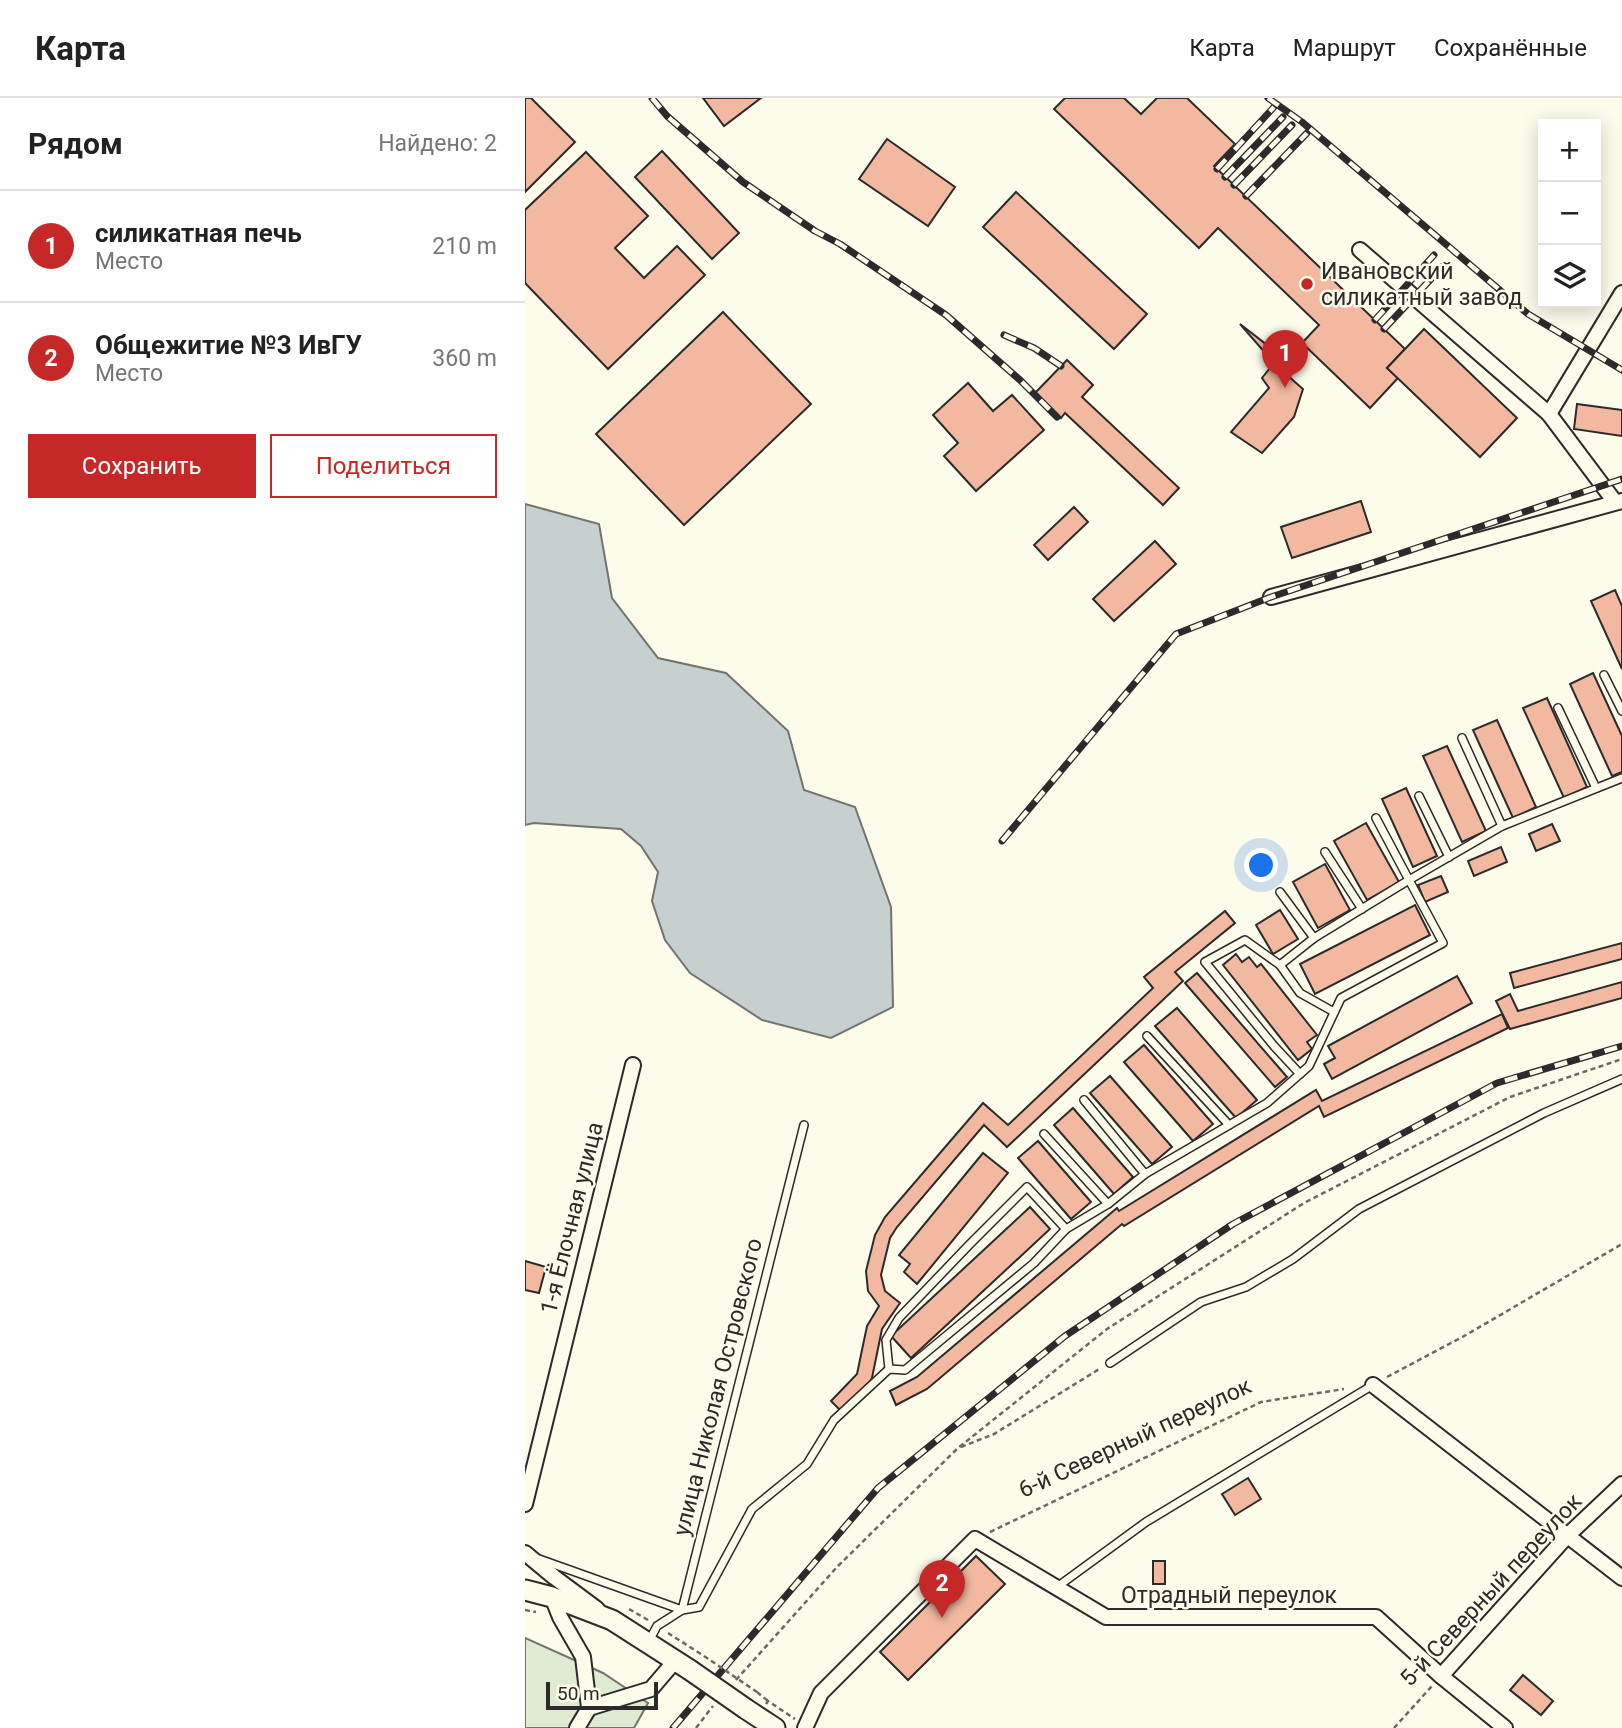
<!DOCTYPE html>
<html lang="ru">
<head>
<meta charset="utf-8">
<style>
	body { margin:0; font-family:Roboto,sans-serif; background:#f6f6f6; color:#222 }
	.controls { position:absolute; right:21px; top:21px; display:grid; overflow:hidden; border-radius:0px; box-shadow:0 4px 18px #0003 }
	.controls button { width:63px; height:63px; display:grid; place-items:center; padding:0; border:0; border-bottom:2px solid #e0e0e0; background:#fff; color:#222; font:35px sans-serif }
	.scale { position:absolute; left:21px; bottom:18px; width:112px; box-sizing:border-box; padding-left:7px; border:4px solid #2b2b2b; border-top:0; font-size:19px; line-height:24px; white-space:nowrap; color:#2b2b2b; -webkit-text-stroke:5px #fdfbea; paint-order:stroke }
	.you { position:absolute; left:737px; top:768px; width:24px; height:24px; margin:-18px; border:5px solid #fff; border-radius:50%; background:#1a73e8; box-shadow:0 0 0 10px #1a73e833 }
	.badge { display:grid; place-items:center; width:46px; height:46px; border-radius:50%; background:#c62828; color:#fff; font-size:23px; font-weight:700 }
	.pin { position:absolute; translate:-50% -58px; filter:drop-shadow(0 2px 4px #0008) }
	.pin::after { content:''; position:absolute; top:37px; width:24px; height:21px; background:inherit; clip-path:polygon(0 0,100% 0,50% 100%) }
	.list { margin:0; padding:0; list-style:none }
	h2 { display:flex; justify-content:space-between; align-items:center; height:91px; margin:0; padding:0 28px; font-size:30px }
	h2 small { font-size:23px; font-weight:400; color:#767676 }
	.list li { display:grid; grid-template-columns:46px 1fr auto; gap:21px; align-items:center; box-sizing:border-box; height:112px; padding:0 28px; border-top:2px solid #e0e0e0 }
	.list b { display:block; font-size:26px; white-space:nowrap }
	.list p { margin:0; font-size:23px; white-space:nowrap; color:#767676 }
	.list em { font-size:23px; font-style:normal; color:#767676 }
	.actions { display:flex; gap:14px; padding:21px 28px }
	.actions a { flex:1; padding:16px 0; border:2px solid #c62828; border-radius:0px; text-align:center; font-size:24px; color:#c62828 }
	.actions .main { background:#c62828; color:#fff }
	.icon { flex:none; width:38px; height:38px; fill:none; stroke:currentColor; stroke-width:2; stroke-linecap:round; stroke-linejoin:round }
	.map { position:relative; flex:none; width:1097px; height:1630px; overflow:hidden }
	header { display:flex; align-items:center; gap:42px; box-sizing:border-box; height:98px; padding:0 35px; background:#fff; border-bottom:2px solid #e0e0e0 }
	header strong { font-size:33px }
	nav { display:flex; gap:38px; margin-inline-start:auto; font-size:24px }
	main { display:flex }
	aside { flex:1; background:#fff }
	.map>svg:first-child { display:block }
	.green { fill:#deebd1; stroke:#74746e; stroke-width:2 }
	.water { fill:#c7d0d0; stroke:#74746e; stroke-width:2 }
	.building { fill:#f2b8a0; stroke:#2b2b2b; stroke-width:2 }
	.lines { fill:none; stroke-linecap:round; stroke-linejoin:round }
	.lane-casing { stroke:#2b2b2b; stroke-width:10 }
	.street-casing { stroke:#2b2b2b; stroke-width:18 }
	.secondary-casing { stroke:#2b2b2b; stroke-width:23 }
	.path { stroke:#6a6964; stroke-width:2.5; stroke-dasharray:5 3.5; stroke-linecap:butt }
	.lane { stroke:#fdfbea; stroke-width:7 }
	.street { stroke:#fdfbea; stroke-width:14 }
	.secondary { stroke:#fdfbea; stroke-width:19 }
	.rail-casing { stroke:#2b2b2b; stroke-width:7 }
	.rail { stroke:#fdfbea; stroke-width:4.5; stroke-dasharray:13; stroke-linecap:butt }
	.secondary-bridge-casing { stroke:#2b2b2b; stroke-width:23; stroke-linecap:butt }
	.path-bridge { stroke:#6a6964; stroke-width:2.5; stroke-dasharray:5 3.5; stroke-linecap:butt }
	.secondary-bridge { stroke:#fdfbea; stroke-width:19 }
	.poi-dot { fill:#c62828; stroke:#fdfbea; stroke-width:2.5 }
	.labels { text-anchor:middle; dominant-baseline:central; stroke-width:5; stroke-linejoin:round; paint-order:stroke }
	.poi-label { font-size:23px; fill:#2b2b2b; stroke:#fdfbea; text-anchor:start }
	.street-label { font-size:23px; fill:#2b2b2b; stroke:#fdfbea }
</style>
</head>
<body>
<header>
<strong>Карта</strong>
<nav><a>Карта</a><a>Маршрут</a><a>Сохранённые</a></nav>
</header>
<main>
<aside>
<h2>Рядом<small>Найдено: 2</small></h2>
<ul class="list">
<li><span class="badge">1</span><div><b>силикатная печь</b><p>Место</p></div><em>210 m</em></li>
<li><span class="badge">2</span><div><b>Общежитие №3 ИвГУ</b><p>Место</p></div><em>360 m</em></li>
</ul>
<div class="actions"><a class="main">Сохранить</a><a>Поделиться</a></div>
</aside>
<div class="map">
<svg width="1097" height="1630" viewBox="0 0 1097 1630">
	<rect width="100%" height="100%" fill="#fdfbea"/>
	<path class="green" d="M0,1540l78,35 45,30 -14,25h-109z"/>
	<path class="water" d="M0,406l74,20 13,74 46,60 68,15 62,58 16,59 51,17 36,100 2,100 -62,31 -69,-18 -72,-47 -25,-33 -13,-39 6,-29 -17,-26 -20,-17 -87,-6 -9,2z"/>
	<g class="building">
		<path d="M0,0h6l44,44 -50,50z"/>
		<path d="M178,0h58l-37,28z"/>
		<path d="M540,0h59l17,16 16,-16h30l48,46 -21,22 191,183 -18,19 11,10 -28,30 -68,-65 17,-18 -101,-97 -19,20 -145,-139z"/>
		<path d="M362,41l68,48 -27,39 -69,-47z"/>
		<path d="M137,53l77,82 -27,26 -77,-82z"/>
		<path d="M61,54l62,64 -33,32 29,30 33,-32 28,29 -97,94 -83,-86v-73z"/>
		<path d="M491,94l131,122 -33,35 -131,-122z"/>
		<path d="M198,214l88,92 -127,121 -88,-91z"/>
		<path d="M715,226l54,42 -7,9 16,14 -9,28 -32,36 -31,-21 38,-44 -7,-10 12,-15z"/>
		<path d="M899,231l93,89 -37,39 -93,-89z"/>
		<path d="M542,262l26,25 -11,12 97,91 -16,17 -98,-92 -4,5 -26,-25z"/>
		<path d="M443,285l25,28 19,-16 32,35 -68,61 -32,-35 14,-13 -25,-28z"/>
		<path d="M1052,306l45,6v26l-48,-7z"/>
		<path d="M836,403l10,31 -79,26 -11,-31z"/>
		<path d="M549,409l14,15 -40,38 -14,-15z"/>
		<path d="M630,443l21,23 -62,57 -21,-22z"/>
		<path d="M1090,492l7,16v63l-31,-68z"/>
		<path d="M1068,575l29,63v36l-10,4 -42,-92z"/>
		<path d="M1022,600l40,89 -23,11 -41,-90z"/>
		<path d="M972,622l39,87 -23,11 -40,-88z"/>
		<path d="M922,648l39,85 -24,11 -39,-86z"/>
		<path d="M881,690l31,68 -24,11 -31,-68z"/>
		<path d="M841,725l33,59 -32,18 -33,-59z"/>
		<path d="M1027,726l8,17 -24,10 -7,-17z"/>
		<path d="M976,749l6,15 -33,14 -6,-15z"/>
		<path d="M800,766l25,46 -32,18 -25,-46z"/>
		<path d="M916,778l7,16 -23,10 -7,-17z"/>
		<path d="M890,807l15,30 -115,59 -15,-30z"/>
		<path d="M755,812l18,29 -25,15 -17,-29z"/>
		<path d="M700,813l10,12 -60,49 8,9 -176,166 -23,-22 -87,102 -7,11 -9,37 4,16 15,12 -18,26 -10,49 -4,7 -26,27 -11,-11 26,-27 10,-48 12,-20 -11,-15 -2,-20 9,-36 10,-18 98,-114 25,22 145,-137 -9,-11z"/>
		<path d="M1097,845v16l-108,29 -4,-15z"/>
		<path d="M711,856l6,8 7,-5 8,10 4,-3 56,71 -10,7 5,7 -14,11 -75,-95z"/>
		<path d="M672,875l90,104 -12,10 -90,-104z"/>
		<path d="M932,878l15,27 -140,76 -8,-15 11,-6 -7,-12z"/>
		<path d="M1097,884v16l-112,31 -14,-28 14,-7 8,17z"/>
		<path d="M652,910l80,92 -21,18 -81,-92z"/>
		<path d="M977,916l6,14 -184,89 -5,-11 -195,120 -2,-2 -195,165 -31,16 -6,-14 27,-14 200,-169 2,3 197,-121 6,11z"/>
		<path d="M619,947l69,79 -20,17 -69,-79z"/>
		<path d="M585,978l62,71 -20,17 -62,-71z"/>
		<path d="M548,1010l60,69 -19,17 -60,-69z"/>
		<path d="M513,1043l53,61 -20,17 -53,-61z"/>
		<path d="M458,1055l25,20 -91,111 -13,-12 6,-8 -11,-9z"/>
		<path d="M505,1109l20,22 -139,129 -20,-22z"/>
		<path d="M0,1163l21,6 -7,26 -14,-3z"/>
		<path d="M723,1380l13,21 -26,16 -13,-21z"/>
		<path d="M451,1458l29,28 -97,96 -28,-28z"/>
		<rect x="628" y="1463" width="12" height="23"/>
		<path d="M998,1577l30,26 -12,14 -31,-25z"/>
	</g>
	<g class="lines">
		<defs>
			<g id="lane">
				<path d="M1079,577l18,36"/>
				<path d="M1033,610l38,80"/>
				<path d="M937,640l40,88"/>
				<path d="M894,698l30,61"/>
				<path d="M800,754l37,57"/>
				<path d="M755,794l34,46"/>
				<path d="M755,867l-35,-25 -40,22 69,84 26,28"/>
				<path d="M809,914l-34,-19 -20,-28 34,-27 95,-58 -33,-62"/>
				<path d="M622,938l82,89"/>
				<path d="M559,1002l61,74"/>
				<path d="M519,1036l64,70"/>
				<path d="M585,1265l91,-61 45,-15 47,-28 66,-50 185,-96 78,-34"/>
				<path d="M364,1271l-3,-29 13,-22 70,-73 58,-58 39,42"/>
				<path d="M14,1461l143,51 17,-3 53,-98 55,-45 27,-44 55,-51 16,1 129,-107 32,-34 42,-25 37,-30 122,-71 42,-37 32,-68 102,-55 -34,-63 93,-54 120,-48"/>
				<path d="M532,1489l89,-65 227,-137"/>
				<path d="M123,1545l9,-17 25,-16 122,-485"/>
			</g>
			<g id="street">
				<path d="M835,152l189,164"/>
				<path d="M1090,404l-66,-88 73,-121"/>
				<path d="M746,499l351,-96"/>
				<path d="M848,1287l249,193"/>
				<path d="M0,1406l108,-439"/>
				<path d="M0,1455l29,24 43,32"/>
				<path d="M27,1499l8,20 23,40 6,51 -12,20"/>
				<path d="M916,1578l126,-140 55,-52"/>
				<path d="M64,1610l62,-19 24,-28"/>
				<path d="M280,1630l16,-35 154,-154 131,78h270l65,59 64,52"/>
			</g>
			<g id="secondary">
				<path d="M0,1492l27,7 60,23 78,50"/>
				<path d="M221,1611l29,19"/>
			</g>
		</defs>
		<use href="#lane" class="lane-casing"/>
		<use href="#street" class="street-casing"/>
		<use href="#secondary" class="secondary-casing"/>
		<g class="path">
			<path d="M862,1279l79,-42 156,-91"/>
			<path d="M436,1349l33,-13 107,-66"/>
			<path d="M465,1434l271,-130 83,-13"/>
			<path d="M104,1511l19,11"/>
			<path d="M0,1512l11,2"/>
			<path d="M143,1535l36,23"/>
			<path d="M211,1582l101,-113 121,-119 149,-119 197,-126 206,-106 112,-38"/>
			<path d="M232,1594l11,9"/>
			<path d="M241,1606l2,-3 27,18"/>
			<path d="M171,1630l17,-22"/>
			<path d="M869,1630l38,-42"/>
		</g>
		<use href="#lane" class="lane"/>
		<use href="#street" class="street"/>
		<use href="#secondary" class="secondary"/>
		<defs>
			<g id="rail">
				<path d="M127,0l15,18 76,66 72,49 25,13 106,71 74,65 37,37"/>
				<path d="M743,0l34,24 226,192 94,56"/>
				<path d="M692,71l57,-62"/>
				<path d="M700,79l58,-60"/>
				<path d="M709,87l58,-60"/>
				<path d="M721,98l61,-63"/>
				<path d="M850,222l59,-65"/>
				<path d="M859,231l61,-65"/>
				<path d="M479,237l30,13 27,18"/>
				<path d="M477,743l174,-207 95,-37 351,-118"/>
				<path d="M148,1630l205,-240 187,-152 168,-112 264,-141 125,-37"/>
			</g>
		</defs>
		<use href="#rail" class="rail-casing"/>
		<use href="#rail" class="rail"/>
		<defs>
			<path id="secondary-bridge" d="M165,1572l56,39"/>
		</defs>
		<use href="#secondary-bridge" class="secondary-bridge-casing"/>
		<path class="path-bridge" d="M179,1558l53,36"/>
		<use href="#secondary-bridge" class="secondary-bridge"/>
	</g>
	<circle class="poi-dot" cx="782" cy="186" r="7"/>
	<g class="labels">
		<g class="poi-label">
			<text x="796" y="173">Ивановский<tspan x="796" dy="26">силикатный завод</tspan></text>
		</g>
		<g class="street-label">
			<text transform="translate(47 1120) rotate(-76)">1-я Ёлочная улица</text>
			<text transform="translate(193 1289) rotate(-76)">улица Николая Островского</text>
			<text transform="translate(610 1340) rotate(-25)">6-й Северный переулок</text>
			<text transform="translate(966 1492) rotate(-47)">5-й Северный переулок</text>
			<text x="704" y="1497">Отрадный переулок</text>
		</g>
	</g>
</svg>
<div class="controls">
<button>+</button>
<button>−</button>
<button><svg class="icon" aria-label="layers" viewBox="0 0 24 24"><path d="M12 4l9 5-9 5-9-5zM3 14l9 5 9-5"/></svg></button>
</div>
<div class="scale">50 m</div>
<div class="you"></div>
<div class="pin badge" style="left:760px;top:290px">1</div>
<div class="pin badge" style="left:417px;top:1520px">2</div>
</div>
</main>
</body>
</html>
